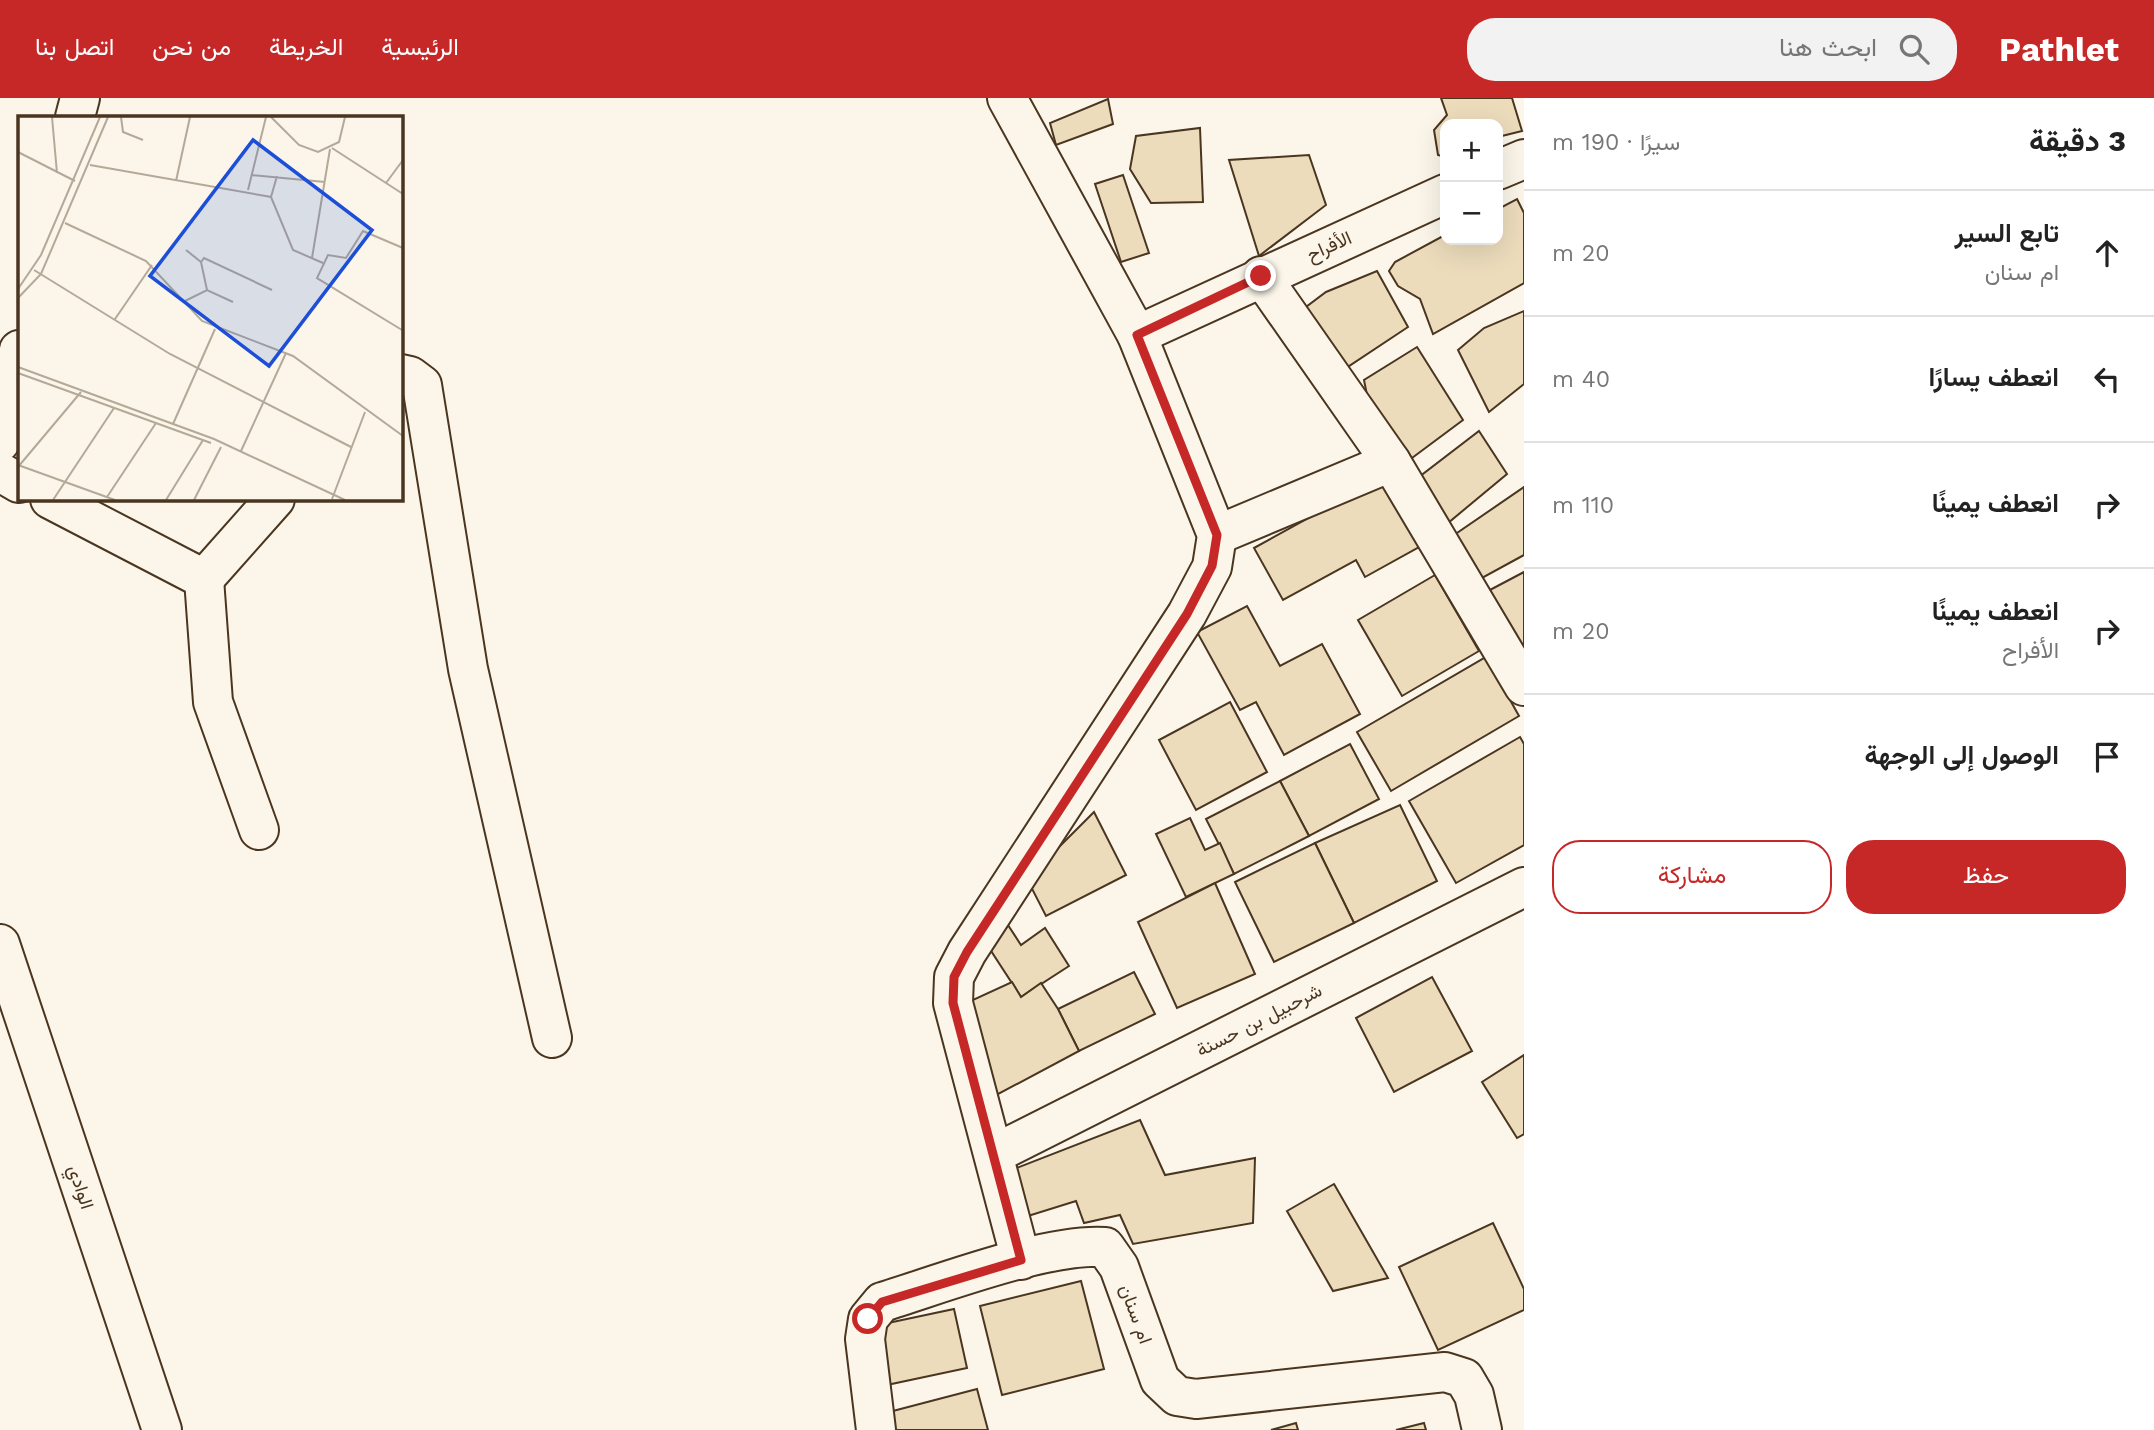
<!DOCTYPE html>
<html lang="ar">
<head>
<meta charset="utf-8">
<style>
	body { margin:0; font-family:"Work Sans",Vazirmatn,sans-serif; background:#f2f2f2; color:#222; direction:rtl }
	.controls { position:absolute; right:21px; top:21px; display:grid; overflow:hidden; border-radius:14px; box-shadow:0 7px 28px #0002 }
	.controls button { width:63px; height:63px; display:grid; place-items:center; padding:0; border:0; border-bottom:2px solid #e0e0e0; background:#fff; color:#222; font:35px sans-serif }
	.stop { position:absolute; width:21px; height:21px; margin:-16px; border:5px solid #c62828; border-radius:50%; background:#fff }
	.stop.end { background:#c62828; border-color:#fff; box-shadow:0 2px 7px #0008 }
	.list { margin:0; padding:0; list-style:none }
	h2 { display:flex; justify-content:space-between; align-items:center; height:91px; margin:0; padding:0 28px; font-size:30px }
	h2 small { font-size:23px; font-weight:400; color:#767676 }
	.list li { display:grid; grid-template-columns:46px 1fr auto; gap:21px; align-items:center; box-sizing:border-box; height:126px; padding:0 28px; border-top:2px solid #e0e0e0 }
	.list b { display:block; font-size:26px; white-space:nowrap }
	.list p { margin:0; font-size:23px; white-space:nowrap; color:#767676 }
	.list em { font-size:23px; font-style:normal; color:#767676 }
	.actions { display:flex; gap:14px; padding:21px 28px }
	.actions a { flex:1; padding:16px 0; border:2px solid #c62828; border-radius:28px; text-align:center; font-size:24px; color:#c62828 }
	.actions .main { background:#c62828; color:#fff }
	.icon { flex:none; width:38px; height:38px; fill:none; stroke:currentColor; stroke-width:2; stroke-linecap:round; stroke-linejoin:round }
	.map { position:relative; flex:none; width:1524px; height:1332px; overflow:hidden; direction:ltr }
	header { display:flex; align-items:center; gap:42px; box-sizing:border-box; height:98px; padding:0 35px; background:#c62828; color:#fff }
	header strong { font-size:33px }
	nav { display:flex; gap:38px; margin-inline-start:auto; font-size:24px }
	.search { width:490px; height:63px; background:#f2f2f2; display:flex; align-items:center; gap:18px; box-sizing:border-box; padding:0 24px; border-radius:28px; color:#767676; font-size:26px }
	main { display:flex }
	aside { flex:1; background:#fff }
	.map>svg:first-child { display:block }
	.building { fill:#ecdcbc; stroke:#4a3520; stroke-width:2 }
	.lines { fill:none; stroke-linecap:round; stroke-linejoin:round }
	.minor-casing { stroke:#4a3520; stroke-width:42 }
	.minor { stroke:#fbf6e9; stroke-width:38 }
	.route { stroke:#c62828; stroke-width:9 }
	.labels { text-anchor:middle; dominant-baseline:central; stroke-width:5; stroke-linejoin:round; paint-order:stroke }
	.street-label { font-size:19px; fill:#4a3520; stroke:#fbf6e9 }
	.inset-road { fill:none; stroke:#b4a999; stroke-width:2 }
	.view { fill:#1d4ed8; fill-opacity:0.15; stroke:#1d4ed8; stroke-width:3.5 }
	.inset-edge { fill:none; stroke:#4a3520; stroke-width:3.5 }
</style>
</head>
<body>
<header>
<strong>Pathlet</strong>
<div class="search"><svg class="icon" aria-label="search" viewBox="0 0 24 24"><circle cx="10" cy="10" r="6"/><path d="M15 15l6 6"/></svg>ابحث هنا</div>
<nav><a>الرئيسية</a><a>الخريطة</a><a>من نحن</a><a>اتصل بنا</a></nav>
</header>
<main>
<aside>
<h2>3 دقيقة<small>سيرًا · 190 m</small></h2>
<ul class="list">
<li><svg class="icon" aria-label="ahead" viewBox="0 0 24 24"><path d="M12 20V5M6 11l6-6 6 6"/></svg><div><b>تابع السير</b><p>ام سنان</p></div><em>20 m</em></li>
<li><svg class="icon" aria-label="left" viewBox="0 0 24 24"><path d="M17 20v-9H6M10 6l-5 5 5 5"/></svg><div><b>انعطف يسارًا</b></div><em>40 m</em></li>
<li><svg class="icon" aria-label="right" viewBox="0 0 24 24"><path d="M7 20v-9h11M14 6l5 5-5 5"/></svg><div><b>انعطف يمينًا</b></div><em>110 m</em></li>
<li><svg class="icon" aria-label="right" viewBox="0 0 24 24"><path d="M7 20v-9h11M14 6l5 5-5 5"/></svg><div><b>انعطف يمينًا</b><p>الأفراح</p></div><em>20 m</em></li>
<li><svg class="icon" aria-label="arrive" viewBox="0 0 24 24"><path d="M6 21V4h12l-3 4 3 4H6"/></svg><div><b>الوصول إلى الوجهة</b></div></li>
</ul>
<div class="actions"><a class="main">حفظ</a><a>مشاركة</a></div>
</aside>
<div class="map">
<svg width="1524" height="1332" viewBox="0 0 1524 1332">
	<rect width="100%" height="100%" fill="#fbf6e9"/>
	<g class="building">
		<path d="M1441,0h71l10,33 -24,6v-13h-53v33l-7,-2 -4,-25 13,-15z"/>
		<path d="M1108,1l5,25 -57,21 -6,-22z"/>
		<path d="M1200,30l3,74 -52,1 -21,-34 6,-33z"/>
		<path d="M1309,57l17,50 -67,51 -30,-96z"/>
		<path d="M1123,77l26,78 -28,9 -26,-78z"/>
		<path d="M1517,101l7,14v70l-91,51 -13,-35 -22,-13 -9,-15 6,-9 50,-27v5h53v-31z"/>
		<path d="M1377,173l31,56 -65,43 -41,-60 24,-18z"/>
		<path d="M1524,213v73l-35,28 -31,-62 26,-22z"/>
		<path d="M1417,249l46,73 -51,38 -17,-17 -27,-41 -4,-20z"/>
		<path d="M1479,333l28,43 -65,54 -36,-41z"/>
		<path d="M1381,380l38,69 -54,30 -9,-17 -73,40 -29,-52z"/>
		<path d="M1524,389v68l-53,29 -27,-38 13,-13z"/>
		<path d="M1524,474v88l-36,-69z"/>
		<path d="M1435,477l44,76 -77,45 -44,-76z"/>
		<path d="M1247,508l33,60 42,-22 38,70 -76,41 -28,-53 -16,8 -43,-78z"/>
		<path d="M1486,559l33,59 -128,75 -34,-59z"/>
		<path d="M1230,604l37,70 -71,38 -37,-70z"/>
		<path d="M1520,639l4,7v101l-68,38 -47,-82z"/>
		<path d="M1350,646l29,55 -70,37 -29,-55z"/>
		<path d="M1280,683l29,55 -75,38 -28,-55z"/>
		<path d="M1400,707l37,76 -83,42 -39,-80z"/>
		<path d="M1094,714l32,63 -80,41 -19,-37z"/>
		<path d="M1190,720l15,32 15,-7 14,31 -48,23 -30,-63z"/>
		<path d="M1315,745l39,80 -80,39 -39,-80z"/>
		<path d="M1215,785l40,91 -78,34 -39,-86z"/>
		<path d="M1006,824l15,23 24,-17 24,38 -48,31 -39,-60z"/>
		<path d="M1134,874l21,42 -76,37 -21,-42z"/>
		<path d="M1432,879l40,74 -78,41 -38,-74z"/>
		<path d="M1012,884l9,15 20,-14 17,26 21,42 -94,50 -21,-97z"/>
		<path d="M1524,957v79l-7,4 -35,-56z"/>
		<path d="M1140,1022l25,55 90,-17 -2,65 -120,21 -13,-29 -36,8 -8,-22 -48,15 -14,-47z"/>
		<path d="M1334,1086l54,94 -55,13 -46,-80z"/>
		<path d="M1493,1125l31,66v21l-86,40 -39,-83z"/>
		<path d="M1081,1183l23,88 -102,26 -22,-89z"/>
		<path d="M954,1211l13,59 -85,18 -13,-59z"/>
		<path d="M977,1291l11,41h-95l-4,-18z"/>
		<path d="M1296,1325l2,7h-27z"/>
		<path d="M1424,1325l2,7h-30z"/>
	</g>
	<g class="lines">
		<defs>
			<g id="minor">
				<path d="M1007,0l130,237 80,200 -5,32 -25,47 -220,338 -13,25 -1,26 68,257"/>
				<path d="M75,19l5,-19"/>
				<path d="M1498,72l26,-11"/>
				<path d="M1261,178l130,186 133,224"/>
				<path d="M1137,237l308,-141"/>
				<path d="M401,276l9,2 12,9 46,284 84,369"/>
				<path d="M0,344l19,-92"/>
				<path d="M0,374l19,11"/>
				<path d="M50,401l154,80 9,123 46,128"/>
				<path d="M1217,437l174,-73"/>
				<path d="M204,481l71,-80"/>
				<path d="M0,846l162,486"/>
				<path d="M994,1056l530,-267"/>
				<path d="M876,1332l-11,-91 3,-20 14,-17c59,-18 165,-59 223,-55l14,20 41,113 17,16 19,3 249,-27 19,6 10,17 8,35"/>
			</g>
		</defs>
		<use href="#minor" class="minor-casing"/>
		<use href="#minor" class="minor"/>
	</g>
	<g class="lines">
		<path class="route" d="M868,1221l14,-17 139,-42 -68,-257 1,-26 13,-25 220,-338 25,-48 5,-31 -80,-200 124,-59"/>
	</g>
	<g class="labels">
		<g class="street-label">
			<text transform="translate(1329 148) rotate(-24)">الأفراح</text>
			<text transform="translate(1259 922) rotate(-27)">شرحبيل بن حسنة</text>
			<text transform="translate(81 1089) rotate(72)">الوادي</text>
			<text transform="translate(1136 1216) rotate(70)">ام سنان</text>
		</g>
	</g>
	<g transform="translate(18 18)">
		<rect width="385" height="385" fill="#fbf6e9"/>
		<path class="inset-road" d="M34,1l5,56M103,1l2,15 20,8M253,1l28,28 19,7 21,-10 6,-25M314,32l71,46M0,36l57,29M72,49l181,32 22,53 30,13M233,59l74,7M158,65l14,-64M368,67l17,-23M230,74l18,-73M253,81l6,-21M47,107l81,38 56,60 91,35 110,80M168,134l15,12 6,28M294,142l18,-109M183,146l3,-4 68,32M16,154l136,84 181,93M0,173l23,-34 59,-138M0,182l23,-24 67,-157M165,186l24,-12 26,12M97,203l37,-54M384,214l-85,-52 11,-23 18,3 17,-27 40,17M0,251l196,72 131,61M0,257l193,70M155,308l42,-95M223,335l45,-98M0,349l97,35M0,351l63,-75M89,381l49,-74M314,383l33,-87M35,384l61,-92M148,384l37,-60M176,384l27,-53"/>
		<path class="view" d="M235,24l119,90 -103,136 -119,-90z"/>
		<rect width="385" height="385" class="inset-edge"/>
	</g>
</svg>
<div class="controls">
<button>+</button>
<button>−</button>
</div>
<div class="stop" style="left:868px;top:1221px"></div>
<div class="stop end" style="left:1261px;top:178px"></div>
</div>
</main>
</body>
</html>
